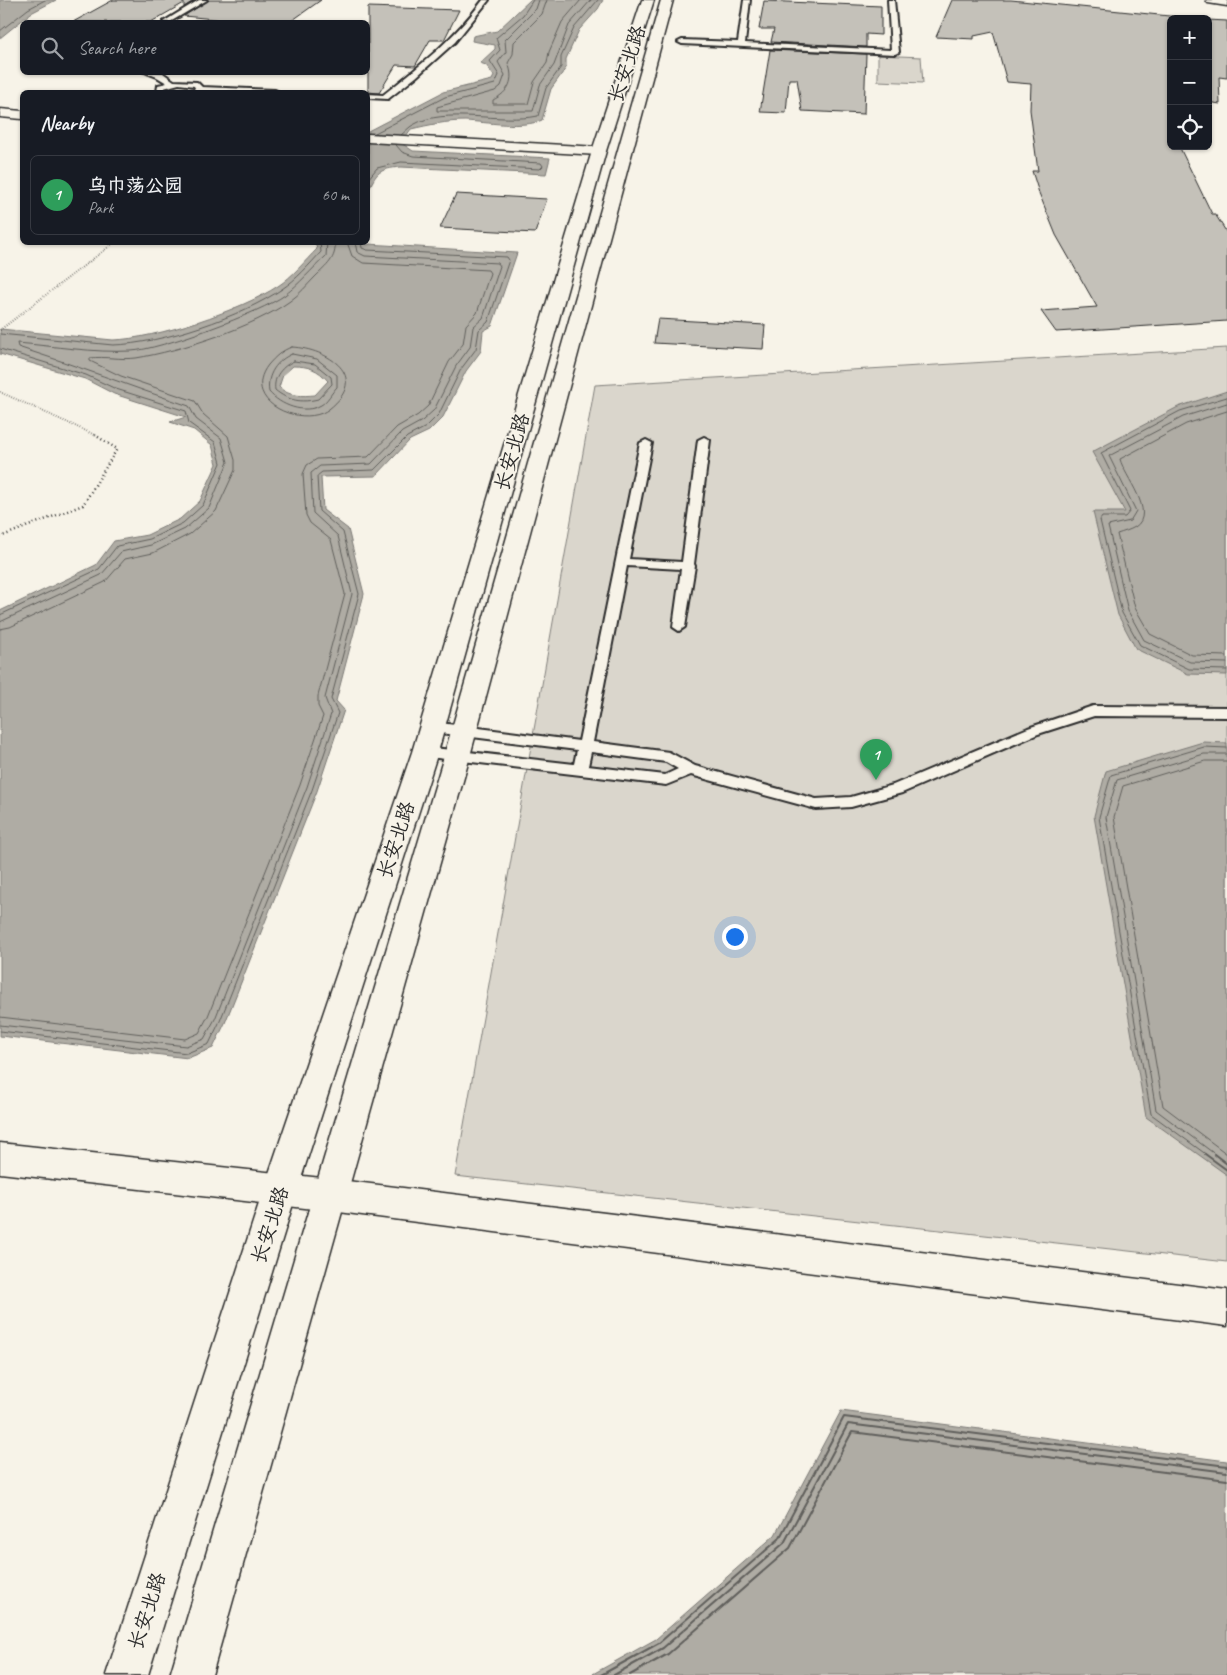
<!DOCTYPE html>
<html lang="en">
<head>
<meta charset="utf-8">
<style>
	body { margin:0; font-family:Caveat,"LXGW WenKai TC",sans-serif; background:#20242c; color:#f1f3f6 }
	.controls { position:absolute; right:15px; top:15px; display:grid; overflow:hidden; border-radius:8px; box-shadow:0 1px 4px #0004 }
	.controls button { width:45px; height:45px; display:grid; place-items:center; padding:0; border:0; border-bottom:1px solid #363941; background:#171b24; color:#f1f3f6; font:25px sans-serif }
	.you { position:absolute; left:734px; top:936px; width:18px; height:18px; margin:-12px; border:4px solid #fff; border-radius:50%; background:#1a73e8; box-shadow:0 0 0 8px #1a73e833 }
	.badge { display:grid; place-items:center; width:32px; height:32px; border-radius:50%; background:#db2777; color:#fff; font-size:16px; font-weight:700 }
	.pin { position:absolute; translate:-50% -41px; filter:drop-shadow(0 1px 2px #0008) }
	.pin::after { content:''; position:absolute; top:26px; width:18px; height:15px; background:inherit; clip-path:polygon(0 0,100% 0,50% 100%) }
	.list { margin:0; padding:0; list-style:none }
	h2 { display:flex; justify-content:space-between; align-items:center; height:65px; margin:0; padding:0 20px; font-size:21px }
	h2 small { font-size:16px; font-weight:400; color:#9ea1a6 }
	.list li { display:grid; grid-template-columns:32px 1fr auto; gap:15px; align-items:center; box-sizing:border-box; height:80px; margin:0 10px 10px; padding:0 10px; border:1px solid #363941; border-radius:8px }
	.list b { display:block; font-size:19px; white-space:nowrap }
	.list p { margin:0; font-size:16px; white-space:nowrap; color:#9ea1a6 }
	.list em { font-size:16px; font-style:normal; color:#9ea1a6 }
	.icon { flex:none; width:28px; height:28px; fill:none; stroke:currentColor; stroke-width:2; stroke-linecap:round; stroke-linejoin:round }
	.map { position:relative; flex:none; width:1227px; height:1675px; overflow:hidden }
	.search { position:absolute; background:#171b24; box-shadow:0 1px 4px #0004; left:20px; top:20px; width:350px; height:55px; display:flex; align-items:center; gap:12px; box-sizing:border-box; padding:0 18px; border-radius:8px; color:#9ea1a6; font-size:19px }
	.panel { position:absolute; background:#171b24; box-shadow:0 1px 4px #0004; left:20px; top:90px; width:350px; height:155px; border-radius:8px }
	.map>svg:first-child { display:block }
	.green { fill:#dad6cc; stroke:#82807c }
	.water { fill:#afaca4; stroke:#7a7874; fill-rule:evenodd }
	.lines { fill:none; stroke-linecap:round; stroke-linejoin:round }
	.shore-far1 { stroke:#605f5b; stroke-width:1 }
	.shore { stroke:#605f5b; stroke-width:2 }
	.building { fill:#c4c1b9; stroke:#2b2b2b }
	.lane-casing { stroke:#2b2b2b; stroke-width:4 }
	.street-casing { stroke:#2b2b2b; stroke-width:3 }
	.secondary-casing { stroke:#2b2b2b; stroke-width:3 }
	.primary-casing { stroke:#2b2b2b; stroke-width:3 }
	.path-far1 { stroke:#2b2b2b; stroke-width:2; stroke-dasharray:0.5 2; stroke-linecap:butt }
	.path { stroke:#2b2b2b; stroke-width:2.5; stroke-dasharray:1 3; stroke-linecap:butt }
	.lane { fill:#f7f3e8; fill-rule:evenodd }
	.street { fill:#f7f3e8; fill-rule:evenodd }
	.secondary { fill:#f7f3e8; fill-rule:evenodd }
	.primary { fill:#f7f3e8; fill-rule:evenodd }
	.labels { text-anchor:middle; dominant-baseline:central; stroke-width:4; stroke-linejoin:round; paint-order:stroke }
	.street-label { font-size:20px; fill:#2b2b2b; stroke:#f7f3e8 }
</style>
</head>
<body>
<div class="map">
<svg width="1227" height="1675" viewBox="0 0 1227 1675">
	<rect width="100%" height="100%" fill="#f7f3e8"/>
	<filter id="ink" filterUnits="userSpaceOnUse"><feTurbulence type="fractalNoise" baseFrequency=".02" numOctaves="2"/><feDisplacementMap in="SourceGraphic" scale="10" xChannelSelector="R" yChannelSelector="G"/><feConvolveMatrix kernelMatrix="1 2 1 2 8 2 1 2 1" color-interpolation-filters="sRGB"/></filter>
	<g filter="url(#ink)">
		<g class="green">
			<path d="M878,55l43,2 2,26 -45,-2z"/>
			<path d="M1227,348v914l-772,-86 140,-791z"/>
		</g>
		<g class="water">
			<path d="M0,0h56l-25,13 -31,25z"/>
			<path d="M530,0h73l-5,9 -19,21 -13,29v9l-15,21 -9,31c-19,9 -56,2 -77,1 -19,0 -36,4 -54,8l-10,14 12,8 137,7 -4,16 -145,-7c-22,2 -25,5 -33,25v-61l75,-39 49,-12 2,-4 -8,-11 -6,-2 15,-14v-4l-23,-4 1,-5 24,-5z"/>
			<path d="M315,243h36l166,10 -25,73 -9,5 -2,20 -15,20 -23,46 -14,14 -19,9 -34,36 -55,1 2,33 25,19 16,65 -28,107 8,9 -27,81 -92,232 -12,25 -25,10 -188,-22v-425l96,-46 18,-24 33,-6 33,-16 20,-18 17,-37 -5,-19 -18,-15 -24,-8 16,-5 -72,-23 -29,-15 -85,-25v-25l113,11c42,-1 129,-30 165,-54 14,-9 27,-25 39,-37zM293,366c15,0 25,3 35,15l-13,14c-13,1 -26,2 -36,-8l4,-12z"/>
			<path d="M1227,391v284l-39,-1 -52,-25 -18,-34 -25,-103h32l-33,-60 86,-45z"/>
			<path d="M1203,742l24,1v432l-81,-58 -52,-301 12,-45z"/>
			<path d="M841,1411l386,50v214h-636l65,-36 119,-104z"/>
		</g>
		<g class="lines">
			<g class="shore-far1">
				<path d="M539,0l-3,9 -31,31 1,12 -8,10 7,13 -4,11 -6,5 -58,16v4h96l7,-26 14,-20 15,-40 22,-25"/>
				<path d="M547,0l-5,14 -28,28 -1,12 -5,9c7,17 1,29 -15,37v4h35l6,-22 13,-19 2,-11 13,-30 19,-22"/>
				<path d="M0,31l28,-22 17,-9"/>
				<path d="M375,133l70,-36 50,-13 4,-9 -9,-14 10,-11 -4,-12 27,-23 10,-15"/>
				<path d="M401,135c4,-3 8,-8 12,-10 32,-19 88,-1 125,-9l8,-28 15,-21v-10l13,-29 24,-28"/>
				<path d="M368,179l9,-11 24,-6 139,7 3,-3 -2,-3 -128,-7 -11,-4 -6,-7"/>
				<path d="M0,334l113,11c48,-1 130,-29 169,-56 15,-10 27,-24 39,-37l-1,-10"/>
				<path d="M292,347c36,2 79,29 37,62 -25,20 -90,-6 -61,-44 7,-8 14,-15 24,-18z"/>
				<path d="M0,349l86,26 30,14 70,22 3,12 26,19 6,21 -18,42 -20,18 -33,16 -33,7 -18,23 -99,46"/>
				<path d="M292,354l25,5 20,16v12c-5,5 -10,15 -16,18 -17,10 -41,0 -52,-13 -3,-17 8,-32 23,-38z"/>
				<path d="M294,361l21,3 16,13 1,7 -14,15c-16,4 -30,2 -43,-9 -2,-13 7,-24 19,-29z"/>
				<path d="M1227,397l-47,14 -79,42 29,58 -5,6h-23l-2,3 22,93 18,32 49,24 38,1"/>
				<path d="M1227,403l-44,14 -74,39 27,55 -6,10 -22,5 20,85 16,29 46,22 37,1"/>
				<path d="M1227,411l-41,13 -66,35c4,17 37,54 15,68 -5,3 -12,5 -18,7l18,74 15,26 42,21 35,1"/>
				<path d="M0,622l101,-47 20,-23 30,-7 34,-16 24,-21 19,-46 -7,-24 -25,-19 -7,-13c-58,-19 -113,-41 -171,-59l-1,-4c37,3 77,10 114,8 28,-1 131,-39 154,-56 14,-11 27,-26 41,-39l1,-14"/>
				<path d="M0,629l10,-2 95,-45 20,-23 28,-6 37,-19 26,-23 19,-41v-10l-7,-24 -25,-22 -8,-13 -74,-25 -31,-15v-3c15,-2 31,2 46,0 44,-7 118,-31 154,-57 10,-7 17,-16 25,-24 11,-11 22,-18 20,-35"/>
				<path d="M1227,761h-22l-82,25 -9,31 49,289 64,48"/>
				<path d="M0,1017l185,22 14,-6 9,-17 92,-231 23,-69 -5,-10v-10l27,-102 -14,-54 -21,-17 -4,-8 -3,-41 4,-9 10,-6 51,-2 29,-30 21,-12 10,-9 21,-44 14,-18 3,-19 11,-12 13,-40 -2,-3 -125,-7 -11,-7 -5,-14"/>
				<path d="M0,1025l186,21 18,-7 11,-20 92,-232 24,-73 -6,-16 27,-104 -14,-58 -25,-23 -2,-40 9,-7 51,-2 31,-32 20,-11 12,-11 22,-44 14,-19 3,-20 10,-9 17,-52 -2,-3 -133,-7 -8,-4 -2,-10"/>
				<path d="M0,1031l187,22 22,-9 11,-23 92,-231 26,-77 -7,-14 28,-105 -16,-62 -24,-21 -2,-35 5,-4 52,-2 33,-33 19,-10 13,-13 22,-45 15,-20 3,-19 9,-8 21,-62 -2,-3 -140,-7 -5,-2 -1,-6"/>
				<path d="M1207,1155l-56,-41 -52,-297 12,-42 93,-28 23,1"/>
				<path d="M1216,1155l-60,-45 -50,-293 11,-37 87,-26h23"/>
			</g>
			<g class="shore">
				<path d="M1205,1154l22,16"/>
				<path d="M1214,1154l13,10"/>
				<path d="M601,1675l58,-32 120,-104 65,-122 383,49"/>
				<path d="M614,1675l49,-27 121,-105 64,-119 379,48"/>
				<path d="M630,1675l38,-21 122,-106 62,-116 375,48"/>
			</g>
		</g>
		<g class="building">
			<path d="M113,0h82l-11,7v-4l-33,19h-78z"/>
			<path d="M209,0h112l-31,22h-47l-59,-6z"/>
			<path d="M952,0h59l188,19h-28v127h8l33,68h3l12,19v88l-171,11 -15,-21 56,-4 -41,-72 -17,-42 -7,-22h6l-8,-61 1,-26 -24,-2 -14,-50 -19,4v3l-38,-2z"/>
			<path d="M764,1l117,5v29l-15,-1v13l-95,-5 3,-13h-15z"/>
			<path d="M368,7l91,3 -15,30h-14l-15,26 -19,-1 -17,28 -11,-1z"/>
			<path d="M1208,20l19,1v57l-8,-1 1,27 -12,-2z"/>
			<path d="M770,50l96,4 -2,60 -62,-3 -5,-32h-8l-3,34 -26,-1z"/>
			<path d="M456,194l91,5 -12,34 -95,-5z"/>
			<path d="M658,319l107,6 -2,24 -109,-6z"/>
		</g>
		<g class="lines">
			<defs>
				<g id="lane">
					<path d="M199,0h8l-37,22h-7z"/>
					<path d="M483,0h6l-34,42 -39,35 -28,22 -20,-1v-4l15,1c37,-29 72,-57 100,-95z"/>
					<path d="M744,0h6l-5,43 146,7 -3,-50h6l5,52 -4,2 -213,-10 -4,-2 4,-2 56,2z"/>
					<path d="M144,72l19,1 11,8 23,1 5,5 73,3 4,2h-88l4,-4 -1,-2 -15,-2 -15,4 -1,4h-6l1,-7 9,-2 -10,-6z"/>
					<path d="M704,437l6,3 -16,124 1,2 -10,61 -6,4 -6,-4 8,-58 -54,-3 -34,176 76,10 26,14 121,33 35,-2 42,-12 135,-57 65,-22 134,1v10l-133,-1 -56,18 -136,59 -51,14 -35,2 -125,-34 -25,10 -246,-29 -2,-4 7,-5 149,17 3,-14 -145,-18 -7,-5 7,-5 147,19 61,-298 6,-3 6,3 -23,116 53,3 16,-122zM591,752l75,10 12,7 -13,6 -77,-9z"/>
				</g>
				<g id="street">
					<path d="M0,109l22,2v8l-22,-2z"/>
					<path d="M368,134l231,13 7,4 -7,4 -231,-13z"/>
				</g>
				<g id="secondary">
					<path d="M1206,0h21v6l-19,-3z"/>
					<path d="M0,1143l331,36 896,111v36l-896,-115 -331,-38z"/>
				</g>
				<g id="primary">
					<path d="M642,0h12l-48,151 -168,601 -141,439 -149,484h-42l157,-484 149,-439 180,-601z"/>
					<path d="M661,0h12l-203,756 -258,919h-42l274,-919z"/>
				</g>
			</defs>
			<use href="#lane" class="lane-casing"/>
			<use href="#street" class="street-casing"/>
			<use href="#secondary" class="secondary-casing"/>
			<use href="#primary" class="primary-casing"/>
			<g class="path-far1">
				<path d="M0,330l115,-88"/>
				<path d="M0,392l97,44"/>
			</g>
			<path class="path" d="M0,537l83,-32 34,-56 -22,-14"/>
			<use href="#lane" class="lane"/>
			<use href="#street" class="street"/>
			<use href="#secondary" class="secondary"/>
			<use href="#primary" class="primary"/>
		</g>
	</g>
	<g class="labels">
		<g class="street-label">
			<text transform="translate(627 64) rotate(-72)">长安北路</text>
			<text transform="translate(512 452) rotate(-74)">长安北路</text>
			<text transform="translate(396 840) rotate(-72)">长安北路</text>
			<text transform="translate(270 1225) rotate(-72)">长安北路</text>
			<text transform="translate(147 1611) rotate(-72)">长安北路</text>
		</g>
	</g>
</svg>
<div class="controls">
<button>+</button>
<button>−</button>
<button><svg class="icon" aria-label="locate" viewBox="0 0 24 24"><circle cx="12" cy="12" r="6"/><path d="M12 2v4M12 18v4M2 12h4M18 12h4"/></svg></button>
</div>
<div class="you"></div>
<div class="pin badge" style="left:876px;top:780px;background:#2e9e5b">1</div>
<div class="search"><svg class="icon" aria-label="search" viewBox="0 0 24 24"><circle cx="10" cy="10" r="6"/><path d="M15 15l6 6"/></svg>Search here</div>
<section class="panel">
<h2>Nearby<small></small></h2>
<ul class="list">
<li><span class="badge" style="background:#2e9e5b">1</span><div><b>乌巾荡公园</b><p>Park</p></div><em>60 m</em></li>
</ul>
</section>
</div>
</body>
</html>
